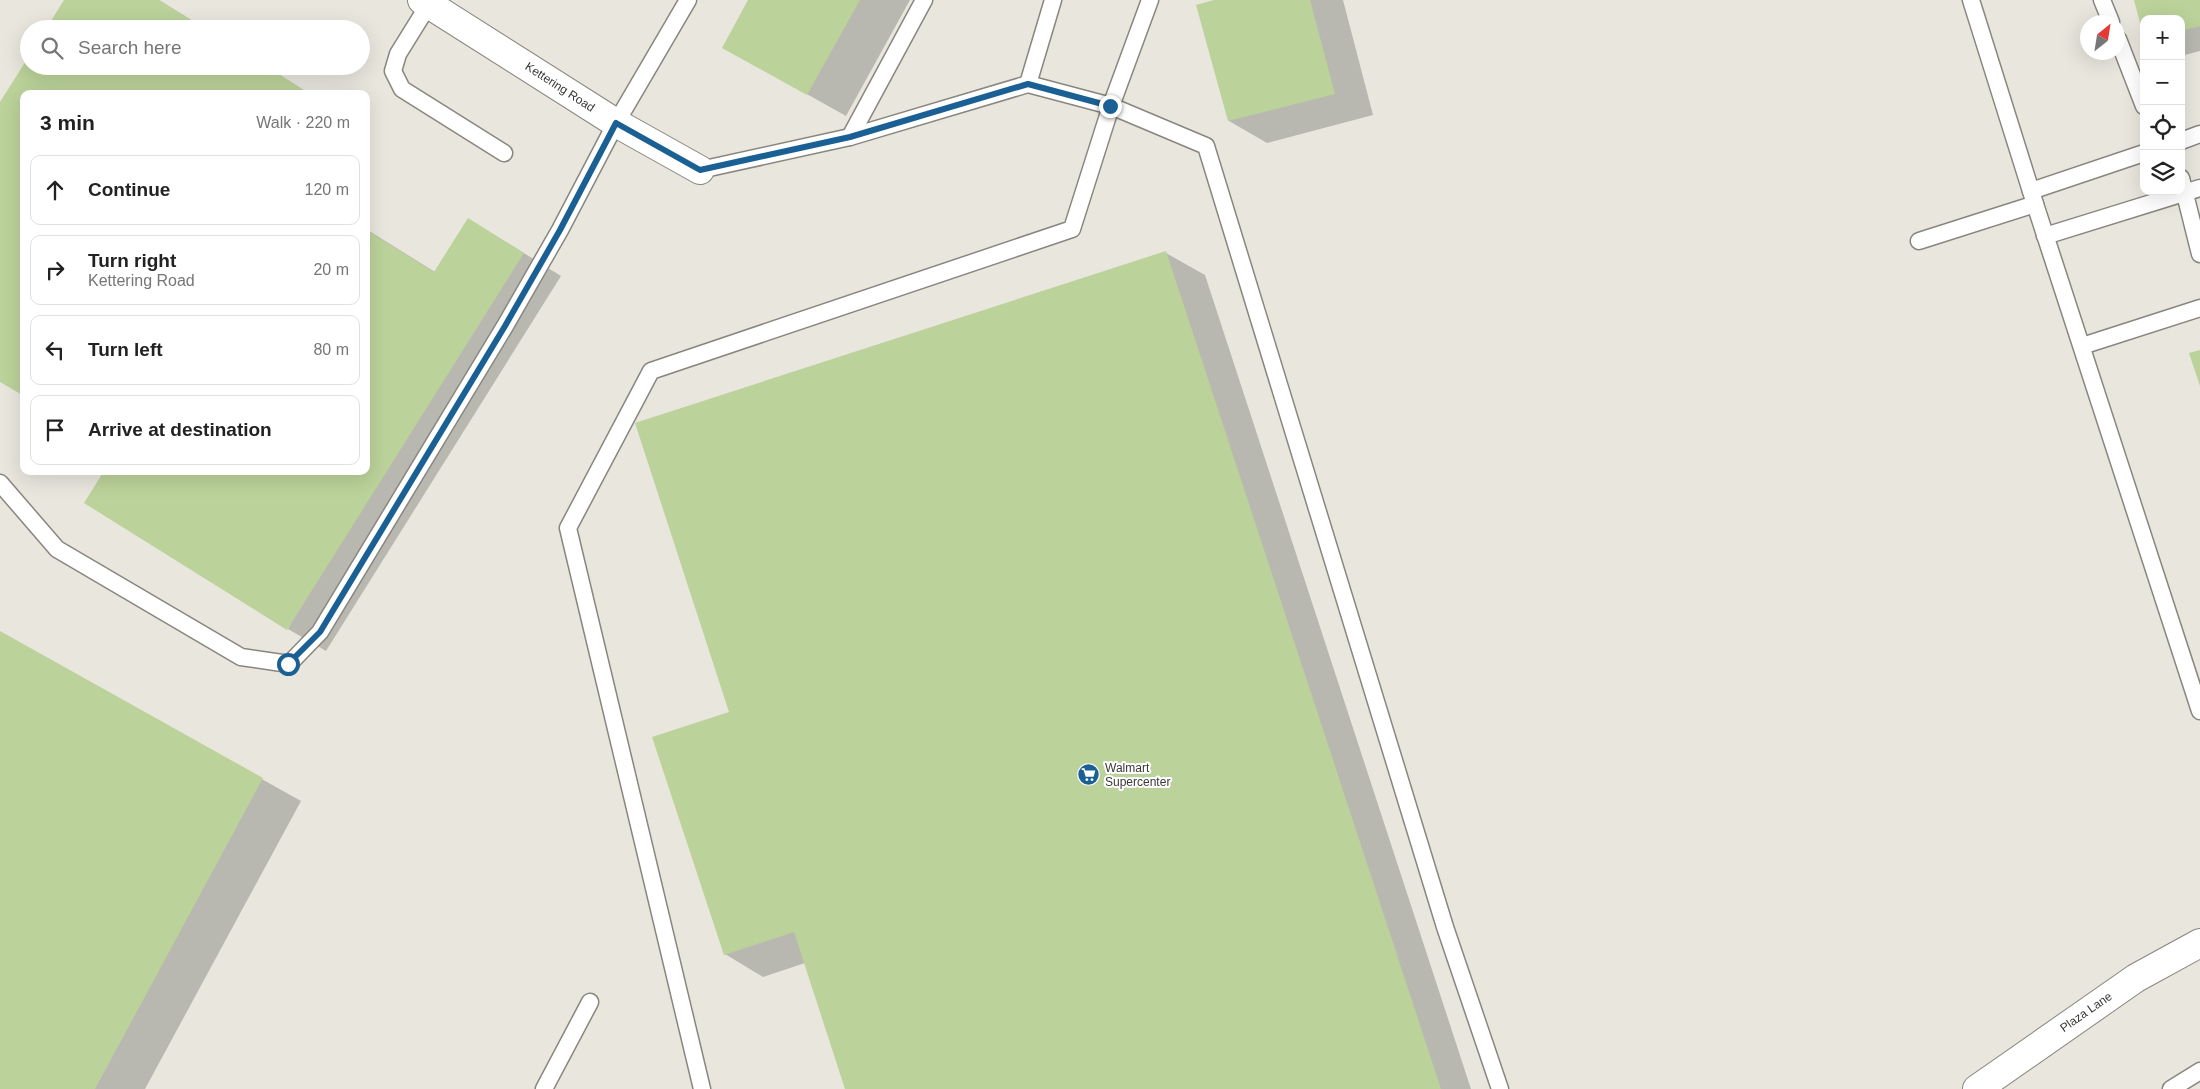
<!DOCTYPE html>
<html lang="en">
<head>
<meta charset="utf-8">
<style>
	body { margin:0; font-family:Arial,sans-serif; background:#f6f6f6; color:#222 }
	.controls { position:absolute; right:15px; top:15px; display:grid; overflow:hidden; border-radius:10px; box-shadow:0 5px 20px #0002 }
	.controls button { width:45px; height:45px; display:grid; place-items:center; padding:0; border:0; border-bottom:1px solid #e0e0e0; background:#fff; color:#222; font:25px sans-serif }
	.compass { position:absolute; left:2080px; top:15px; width:45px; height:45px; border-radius:50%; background:#fff; box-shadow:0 5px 20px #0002; rotate:30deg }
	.stop { position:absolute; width:15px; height:15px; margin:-11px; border:4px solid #1b6094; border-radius:50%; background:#fff }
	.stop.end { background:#1b6094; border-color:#fff; box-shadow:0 1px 5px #0008 }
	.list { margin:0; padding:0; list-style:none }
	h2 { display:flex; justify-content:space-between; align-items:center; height:65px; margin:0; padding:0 20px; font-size:21px }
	h2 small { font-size:16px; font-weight:400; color:#767676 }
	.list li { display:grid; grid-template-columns:32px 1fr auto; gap:15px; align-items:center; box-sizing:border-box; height:70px; margin:0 10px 10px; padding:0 10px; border:1px solid #e0e0e0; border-radius:10px }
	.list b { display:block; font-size:19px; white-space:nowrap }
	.list p { margin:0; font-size:16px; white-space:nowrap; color:#767676 }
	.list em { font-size:16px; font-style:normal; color:#767676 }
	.icon { flex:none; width:28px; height:28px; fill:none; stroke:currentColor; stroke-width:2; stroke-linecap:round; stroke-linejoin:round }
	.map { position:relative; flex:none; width:2200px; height:1089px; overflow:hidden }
	.search { position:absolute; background:#fff; box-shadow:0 5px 20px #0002; left:20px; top:20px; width:350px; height:55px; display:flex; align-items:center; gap:12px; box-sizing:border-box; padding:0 18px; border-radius:28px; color:#767676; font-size:19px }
	.panel { position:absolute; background:#fff; box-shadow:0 5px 20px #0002; left:20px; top:90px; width:350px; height:385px; border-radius:10px }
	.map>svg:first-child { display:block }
	.shadow { fill:#0003 }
	.building { fill:#bbd29a }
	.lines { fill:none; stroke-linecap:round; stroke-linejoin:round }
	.service-casing { stroke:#88867e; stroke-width:19 }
	.minor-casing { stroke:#88867e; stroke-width:30 }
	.tertiary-casing { stroke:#88867e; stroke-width:30 }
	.service { stroke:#fff; stroke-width:16 }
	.minor { stroke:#fff; stroke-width:28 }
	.tertiary { stroke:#fff; stroke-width:28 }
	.route { stroke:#1b6094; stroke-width:6 }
	.labels { text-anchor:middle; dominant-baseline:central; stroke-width:4; stroke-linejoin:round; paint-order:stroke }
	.street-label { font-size:12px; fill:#393835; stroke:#fff }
	.poi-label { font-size:12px; fill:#393835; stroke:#fff; text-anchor:start }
</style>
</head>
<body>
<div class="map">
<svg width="2200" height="1089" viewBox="0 0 2200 1089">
	<rect width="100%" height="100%" fill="#e8e6dd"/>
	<g class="shadow">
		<path d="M65,0h94l47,29h-159z"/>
		<path d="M750,0h160l-64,116 -84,-47z"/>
		<path d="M1219,0h124l30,115 -106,28 -38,-22z"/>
		<path d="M2135,0h65v51l-19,5v-37h-37v13z"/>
		<path d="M29,66h237l44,28h-286l-24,286v-275z"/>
		<path d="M366,229l69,43 71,-30 55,34 -235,375 -38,-22 78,-158z"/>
		<path d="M1166,253l39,22 266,814h-625l-41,-126 -42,14 -38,-23 6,-241z"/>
		<path d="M0,633l301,168 -156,288h-145z"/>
	</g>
	<g class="building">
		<path d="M64,0h95l46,29h-159z"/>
		<path d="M748,0h112l-53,95 -85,-47z"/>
		<path d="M1214,0h96l25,94 -107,27 -32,-116z"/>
		<path d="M2134,0h66v26l-19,5v-12h-37l-1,15z"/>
		<path d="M29,56v10h237l37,24 -3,4h-276v302l-24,-14v-280z"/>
		<path d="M468,218l56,35 -237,377 -203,-127 20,-32h262v-241l68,42z"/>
		<path d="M1166,251l275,838h-596l-51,-157 -70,23 -72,-218 77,-25 -94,-289z"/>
		<path d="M2200,350v36l-11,-33z"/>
		<path d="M0,631l263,147 -168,311h-95z"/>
	</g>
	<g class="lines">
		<defs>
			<g id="service">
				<path d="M1971,0l64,204 165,507"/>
				<path d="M2102,0l9,22"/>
				<path d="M429,4l-31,50 -5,17 9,18 102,64"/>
				<path d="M2118,39l26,67"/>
				<path d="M1028,84l25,-84"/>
				<path d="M850,137l74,-137"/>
				<path d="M2181,141l19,-7"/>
				<path d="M700,170l150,-33 178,-53 83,22 95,40 239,781 55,162"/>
				<path d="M2181,178l19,76"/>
				<path d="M2031,191l113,-38"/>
				<path d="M2045,236l155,-48"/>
				<path d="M1919,241l116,-37"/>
				<path d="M2082,346l118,-38"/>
				<path d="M0,483l57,66 184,108 48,7 31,-32 185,-306 55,-96 56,-107 72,-123"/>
				<path d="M544,1089l46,-87"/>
				<path d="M702,1089l-134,-561 83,-157 421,-142 39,-123 39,-106"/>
				<path d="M2171,1089l29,-18"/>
			</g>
			<path id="minor" d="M422,0l194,123 84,47"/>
			<path id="tertiary" d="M1977,1089l159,-111 64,-35"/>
		</defs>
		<use href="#service" class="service-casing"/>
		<use href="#minor" class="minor-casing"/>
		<use href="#tertiary" class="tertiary-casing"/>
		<use href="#service" class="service"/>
		<use href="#minor" class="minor"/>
		<use href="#tertiary" class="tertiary"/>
	</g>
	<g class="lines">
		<path class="route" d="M288,664l32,-32 185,-306 55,-96 56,-107 84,47 150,-33 178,-53 82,22"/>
	</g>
	<defs>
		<symbol id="supermarket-disc" viewBox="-11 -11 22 22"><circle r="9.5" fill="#1b6094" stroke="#fff"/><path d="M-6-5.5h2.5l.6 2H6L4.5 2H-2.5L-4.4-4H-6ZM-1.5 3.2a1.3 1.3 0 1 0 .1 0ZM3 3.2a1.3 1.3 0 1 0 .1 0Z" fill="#fff"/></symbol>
	</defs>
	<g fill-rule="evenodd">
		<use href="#supermarket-disc" x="1076" y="762" width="25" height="25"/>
	</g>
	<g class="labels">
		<g class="street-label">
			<text transform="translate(560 87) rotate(33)">Kettering Road</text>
			<text transform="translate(2086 1012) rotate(-35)">Plaza Lane</text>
		</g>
		<g class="poi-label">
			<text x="1105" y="768">Walmart<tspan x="1105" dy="14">Supercenter</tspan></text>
		</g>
	</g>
</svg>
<div class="controls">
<button>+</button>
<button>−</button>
<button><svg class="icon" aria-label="locate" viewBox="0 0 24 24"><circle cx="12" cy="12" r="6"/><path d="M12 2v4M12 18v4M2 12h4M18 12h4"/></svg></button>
<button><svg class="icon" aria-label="layers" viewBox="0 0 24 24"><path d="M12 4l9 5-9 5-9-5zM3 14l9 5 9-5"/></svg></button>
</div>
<svg class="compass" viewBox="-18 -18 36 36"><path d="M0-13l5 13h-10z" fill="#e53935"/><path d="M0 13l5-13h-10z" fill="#767676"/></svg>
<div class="stop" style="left:288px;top:664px"></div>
<div class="stop end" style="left:1110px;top:106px"></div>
<div class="search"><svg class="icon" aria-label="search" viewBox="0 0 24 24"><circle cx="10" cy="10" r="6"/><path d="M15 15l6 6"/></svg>Search here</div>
<section class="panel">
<h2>3 min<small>Walk · 220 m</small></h2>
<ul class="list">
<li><svg class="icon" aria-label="ahead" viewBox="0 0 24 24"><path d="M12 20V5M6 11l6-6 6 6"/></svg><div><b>Continue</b></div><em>120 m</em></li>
<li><svg class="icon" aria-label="right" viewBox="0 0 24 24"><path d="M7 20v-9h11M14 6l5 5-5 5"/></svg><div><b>Turn right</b><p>Kettering Road</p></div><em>20 m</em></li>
<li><svg class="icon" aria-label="left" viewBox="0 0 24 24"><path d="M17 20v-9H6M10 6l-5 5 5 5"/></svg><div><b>Turn left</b></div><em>80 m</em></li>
<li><svg class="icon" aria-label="arrive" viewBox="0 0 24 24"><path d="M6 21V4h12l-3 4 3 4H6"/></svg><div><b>Arrive at destination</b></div></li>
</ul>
</section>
</div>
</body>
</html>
